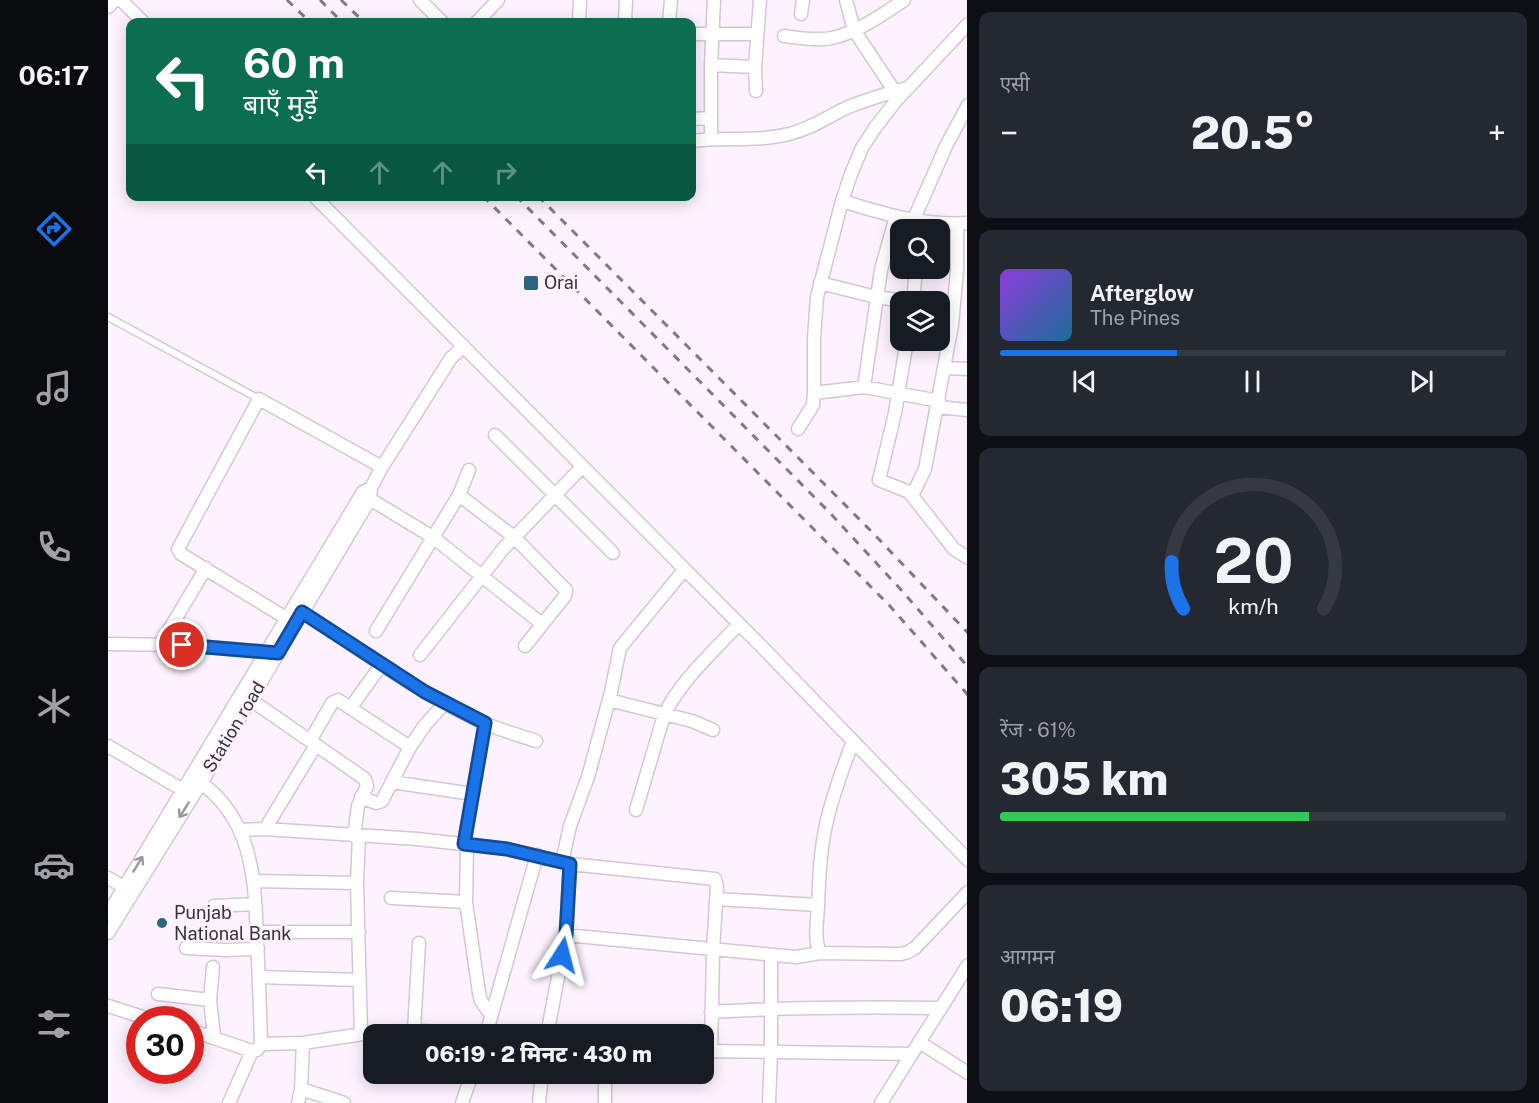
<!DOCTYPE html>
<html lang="hi">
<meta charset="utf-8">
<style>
:root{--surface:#171b24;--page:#242831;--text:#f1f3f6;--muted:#9ea1a6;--line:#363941;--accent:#1a73e8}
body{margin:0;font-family:"Public Sans","Noto Sans Devanagari",sans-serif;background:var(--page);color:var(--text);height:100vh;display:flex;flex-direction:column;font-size:22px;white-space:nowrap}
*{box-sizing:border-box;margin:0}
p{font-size:20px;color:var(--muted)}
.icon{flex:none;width:33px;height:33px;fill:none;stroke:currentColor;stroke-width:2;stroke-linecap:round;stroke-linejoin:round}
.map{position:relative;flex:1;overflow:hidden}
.drawer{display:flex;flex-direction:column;gap:12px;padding:12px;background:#0d0f14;width:572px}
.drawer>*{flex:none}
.guide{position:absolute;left:18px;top:18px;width:570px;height:183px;border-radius:12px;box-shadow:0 3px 15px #0003;background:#0b6e4f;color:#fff;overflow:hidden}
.tools{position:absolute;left:782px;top:219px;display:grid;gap:12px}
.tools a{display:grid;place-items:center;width:60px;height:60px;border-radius:12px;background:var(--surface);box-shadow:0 3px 15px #0003;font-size:30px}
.speed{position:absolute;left:18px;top:1006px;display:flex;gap:12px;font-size:30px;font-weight:700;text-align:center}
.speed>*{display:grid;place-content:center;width:78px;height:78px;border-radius:50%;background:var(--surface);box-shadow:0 3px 15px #0003;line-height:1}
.speed .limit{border:9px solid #d22;background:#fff;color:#111}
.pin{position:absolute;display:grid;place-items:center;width:51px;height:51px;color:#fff;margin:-26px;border:3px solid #fff;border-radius:50%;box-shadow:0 2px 6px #0007}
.me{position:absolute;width:66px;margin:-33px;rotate:9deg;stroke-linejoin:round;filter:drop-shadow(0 0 4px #0008)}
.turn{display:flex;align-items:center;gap:21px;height:126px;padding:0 18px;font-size:27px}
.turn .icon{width:78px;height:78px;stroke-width:2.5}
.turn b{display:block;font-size:42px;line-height:51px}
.lanes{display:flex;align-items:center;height:57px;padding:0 18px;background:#0003;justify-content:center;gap:30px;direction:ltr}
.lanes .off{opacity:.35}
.big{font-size:45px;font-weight:800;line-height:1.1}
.drawer .widget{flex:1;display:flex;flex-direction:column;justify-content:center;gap:9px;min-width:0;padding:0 21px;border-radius:12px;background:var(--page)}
.drawer .dial{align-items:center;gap:0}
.dial svg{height:156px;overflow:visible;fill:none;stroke:var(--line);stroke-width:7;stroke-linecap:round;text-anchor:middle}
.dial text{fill:var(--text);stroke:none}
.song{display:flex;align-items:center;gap:18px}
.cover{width:72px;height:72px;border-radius:9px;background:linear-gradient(135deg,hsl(270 70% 55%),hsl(200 70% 35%))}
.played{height:6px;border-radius:3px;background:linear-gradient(90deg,var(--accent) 35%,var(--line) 35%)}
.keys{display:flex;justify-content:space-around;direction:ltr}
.heat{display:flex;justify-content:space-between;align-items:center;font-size:33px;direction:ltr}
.charge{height:9px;border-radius:4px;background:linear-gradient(90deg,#34c759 61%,var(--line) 0)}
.trip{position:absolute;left:255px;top:1024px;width:351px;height:60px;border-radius:12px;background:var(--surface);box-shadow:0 3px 15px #0003;font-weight:800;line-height:60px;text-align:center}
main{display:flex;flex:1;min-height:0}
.dock{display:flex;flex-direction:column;width:108px;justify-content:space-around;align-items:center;background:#090b0e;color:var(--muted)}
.dock .icon{width:42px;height:42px}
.dock .on{color:var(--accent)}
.dock b{font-size:27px;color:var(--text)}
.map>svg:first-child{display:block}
</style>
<main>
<nav class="dock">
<b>06:17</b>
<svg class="icon on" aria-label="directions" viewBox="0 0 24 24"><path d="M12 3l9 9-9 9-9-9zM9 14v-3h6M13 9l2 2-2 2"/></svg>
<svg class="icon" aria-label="music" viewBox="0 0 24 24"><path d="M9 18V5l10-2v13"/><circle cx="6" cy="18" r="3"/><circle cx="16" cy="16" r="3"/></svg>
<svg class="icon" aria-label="phone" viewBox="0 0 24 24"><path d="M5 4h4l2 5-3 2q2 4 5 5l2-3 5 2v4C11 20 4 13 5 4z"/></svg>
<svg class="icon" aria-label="climate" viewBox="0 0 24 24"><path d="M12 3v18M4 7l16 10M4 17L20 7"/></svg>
<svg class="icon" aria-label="car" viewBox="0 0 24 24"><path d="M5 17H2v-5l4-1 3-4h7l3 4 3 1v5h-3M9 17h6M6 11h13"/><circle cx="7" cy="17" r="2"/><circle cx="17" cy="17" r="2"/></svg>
<svg class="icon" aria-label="filters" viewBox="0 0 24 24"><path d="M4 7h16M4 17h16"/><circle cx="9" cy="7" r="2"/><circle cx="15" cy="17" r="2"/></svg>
</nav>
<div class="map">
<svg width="860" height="1103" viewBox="0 0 860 1103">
<rect width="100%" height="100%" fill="#fdf3fe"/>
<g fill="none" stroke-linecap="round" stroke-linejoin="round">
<defs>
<path id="lane" d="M0,317l151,82"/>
<path id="street" d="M13,0l22,22
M312,0l22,22
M738,0l8,30 41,62
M0,7l7,-7
M693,14l2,-14
M369,22l21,-22
M471,22l1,-22
M517,22l1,-22
M561,22l2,-22
M584,34h65
M676,36c16,2 33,5 48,2 26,-6 50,-23 72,-38
M603,65l44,2
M648,91l-1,-24 5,-67
M584,119l19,-1
M603,138v-73l3,-65
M584,141c32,-4 65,1 97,-7 21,-5 37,-16 55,-25 20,-9 42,-15 63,-21
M206,196l451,454 203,210
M734,201c42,13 81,25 126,22
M805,221l33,-75 22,-41
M712,283l56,14 37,5 3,-34
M799,340l-12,73 -16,67 30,12 45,57 14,9
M837,368l23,1
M756,387l17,-117 15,-54
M706,393l50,-6 75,14
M830,407l30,3
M690,429l15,-24 1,-12v-54l3,-42 25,-96 9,-27 11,-26 13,-20 20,-26 73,-78
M387,435l118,118
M351,495l55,42 52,53 -1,6 -40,50
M804,496l13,-27 27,-144 5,-55v-46
M262,499l64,39 108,86
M194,612c60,38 117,82 182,111 16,7 35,12 52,18
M178,618l-105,-64 -3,-5 81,-150 123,68
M268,631l83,-136 10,-25
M0,644l74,1 88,7
M52,645l46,-77
M312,655l83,-106 79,-82
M143,700l114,79 2,7 -9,20 -4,30
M501,700l83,21 21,9
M243,707l31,-43
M202,741l22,-38 6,-3 72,47
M0,746l75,44
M284,782l81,12
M253,797l15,6 6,-2 28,-54 15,-22 20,-22
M528,810l28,-95c17,-35 49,-63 75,-91
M157,829l51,-84
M132,830l25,-1 152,10 90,10 63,15 145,15 2,8 -4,63 -2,102
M251,836l-2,47 4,151
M356,844l21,-120
M359,845l-1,57 13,91 2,8 10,14
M454,862l8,-36 18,-49 23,-85 9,-44 64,-78
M0,878l16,9
M145,881l104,2
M283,898l75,4
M608,899l102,6
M106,906l41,-2
M0,914l255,-422 8,-4
M149,932h102
M0,933l93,-150 169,-284 1,-11 11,-21 69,-109 13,-12
M458,935l230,22 24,-4 81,1 7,-2 7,-4 53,-56
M78,948l40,2 32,-1
M712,953c-6,-14 -3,-31 -2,-46 1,-27 2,-55 8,-82 6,-29 17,-57 27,-84
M105,967l-3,33 4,37
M151,977l101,3
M50,994l52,6
M0,1006l44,14
M603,1012c77,-5 152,-5 229,-4
M82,1030l62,21 5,-1 4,-6c-1,-34 -2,-68 -4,-102 -1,-35 -2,-81 -18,-113 -9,-19 -21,-34 -38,-46
M306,1031l5,-88
M378,1035l51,-180
M439,1035l19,-100 4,-71
M811,1042l49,31
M153,1044l42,-1 73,-11 48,-1 62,4
M596,1051l207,3
M193,1089l43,14
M121,1103l23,-52
M190,1103l3,-14 2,-46
M354,1103l10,-29
M431,1103l3,-29
M497,1103v-29
M661,1103l2,-50v-98
M773,1103l87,-138"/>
</defs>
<use href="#lane" stroke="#d5c6d6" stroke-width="9"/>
<use href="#street" stroke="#d5c6d6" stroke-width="15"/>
<use href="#lane" stroke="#fff" stroke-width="6"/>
<use href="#street" stroke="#fff" stroke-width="12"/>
<path stroke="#817a82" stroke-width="3" stroke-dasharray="8 8" stroke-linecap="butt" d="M179,0l23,22
M212,0l22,22
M233,0l23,22
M375,196l406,409 79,90
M408,196l315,318 72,78 65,75
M430,196l333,335 97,102"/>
</g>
<defs><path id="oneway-shaft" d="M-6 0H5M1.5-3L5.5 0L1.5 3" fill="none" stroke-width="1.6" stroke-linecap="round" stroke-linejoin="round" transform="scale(1.5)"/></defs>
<g stroke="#9b989c">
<use href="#oneway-shaft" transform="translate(76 810) rotate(122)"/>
<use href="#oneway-shaft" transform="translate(30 864) rotate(-59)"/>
</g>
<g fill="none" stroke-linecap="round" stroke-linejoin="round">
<defs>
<path id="route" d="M74,645l96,8 24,-41 123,80 60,31 -21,121 43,5 63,15 -4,71 -4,20"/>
</defs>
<use href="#route" stroke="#114b97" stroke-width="15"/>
<use href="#route" stroke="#1a73e8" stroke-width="10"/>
</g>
<g fill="#2c657e" stroke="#fdf3fe" stroke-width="2">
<rect x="415" y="275" width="16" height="16" rx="3"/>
<circle cx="54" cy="923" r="6"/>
</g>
<g text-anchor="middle" stroke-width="5" stroke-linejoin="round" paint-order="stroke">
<g font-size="18" fill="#373238" stroke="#fdf3fe" text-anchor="start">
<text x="436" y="289">Orai</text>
<text x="66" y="919">Punjab<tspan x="66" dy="21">National Bank</tspan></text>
</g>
<g font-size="18" fill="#373238" stroke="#fdf3fe">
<text transform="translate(126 727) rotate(-59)" y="6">Station road</text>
</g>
</g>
</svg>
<div class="tools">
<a><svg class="icon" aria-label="search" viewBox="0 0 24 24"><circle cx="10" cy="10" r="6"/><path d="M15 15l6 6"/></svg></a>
<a><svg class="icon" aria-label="layers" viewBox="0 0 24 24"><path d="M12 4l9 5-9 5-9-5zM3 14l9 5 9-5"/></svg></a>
</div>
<div class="speed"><div class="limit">30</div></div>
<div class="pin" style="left:74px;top:645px;background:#d93025"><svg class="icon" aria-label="arrive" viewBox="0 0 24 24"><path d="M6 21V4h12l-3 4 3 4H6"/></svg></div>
<svg class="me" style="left:454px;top:955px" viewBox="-20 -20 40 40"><path d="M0-17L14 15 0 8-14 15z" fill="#1a73e8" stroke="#fff" stroke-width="4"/></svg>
<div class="trip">06:19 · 2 मिनट · 430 m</div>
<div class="guide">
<div class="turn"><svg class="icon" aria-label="left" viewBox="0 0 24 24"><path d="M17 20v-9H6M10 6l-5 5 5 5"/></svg><div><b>60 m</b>बाएँ मुड़ें</div></div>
<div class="lanes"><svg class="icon" aria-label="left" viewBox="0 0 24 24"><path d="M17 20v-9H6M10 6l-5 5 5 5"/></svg><svg class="icon off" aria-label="ahead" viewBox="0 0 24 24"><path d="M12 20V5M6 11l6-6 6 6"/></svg><svg class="icon off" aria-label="ahead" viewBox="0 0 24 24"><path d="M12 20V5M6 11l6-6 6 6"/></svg><svg class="icon off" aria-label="right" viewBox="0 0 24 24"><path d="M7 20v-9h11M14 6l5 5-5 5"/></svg></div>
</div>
</div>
<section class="drawer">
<div class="widget"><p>एसी</p>
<div class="heat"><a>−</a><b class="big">20.5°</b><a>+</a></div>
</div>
<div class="widget">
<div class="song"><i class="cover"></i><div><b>Afterglow</b><p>The Pines</p></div></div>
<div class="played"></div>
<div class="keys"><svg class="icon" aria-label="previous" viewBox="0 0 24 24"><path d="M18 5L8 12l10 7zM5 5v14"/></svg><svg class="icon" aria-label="pause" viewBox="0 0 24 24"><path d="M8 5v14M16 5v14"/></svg><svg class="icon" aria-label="next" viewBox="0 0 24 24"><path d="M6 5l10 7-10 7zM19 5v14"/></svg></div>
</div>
<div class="widget dial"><svg viewBox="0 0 100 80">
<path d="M14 69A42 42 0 1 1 86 69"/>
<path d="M14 69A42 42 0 0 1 8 45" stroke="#1a73e8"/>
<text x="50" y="56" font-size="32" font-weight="700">20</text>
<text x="50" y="72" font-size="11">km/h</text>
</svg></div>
<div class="widget"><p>रेंज · 61%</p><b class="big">305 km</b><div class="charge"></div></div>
<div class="widget"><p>आगमन</p><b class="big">06:19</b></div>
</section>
</main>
